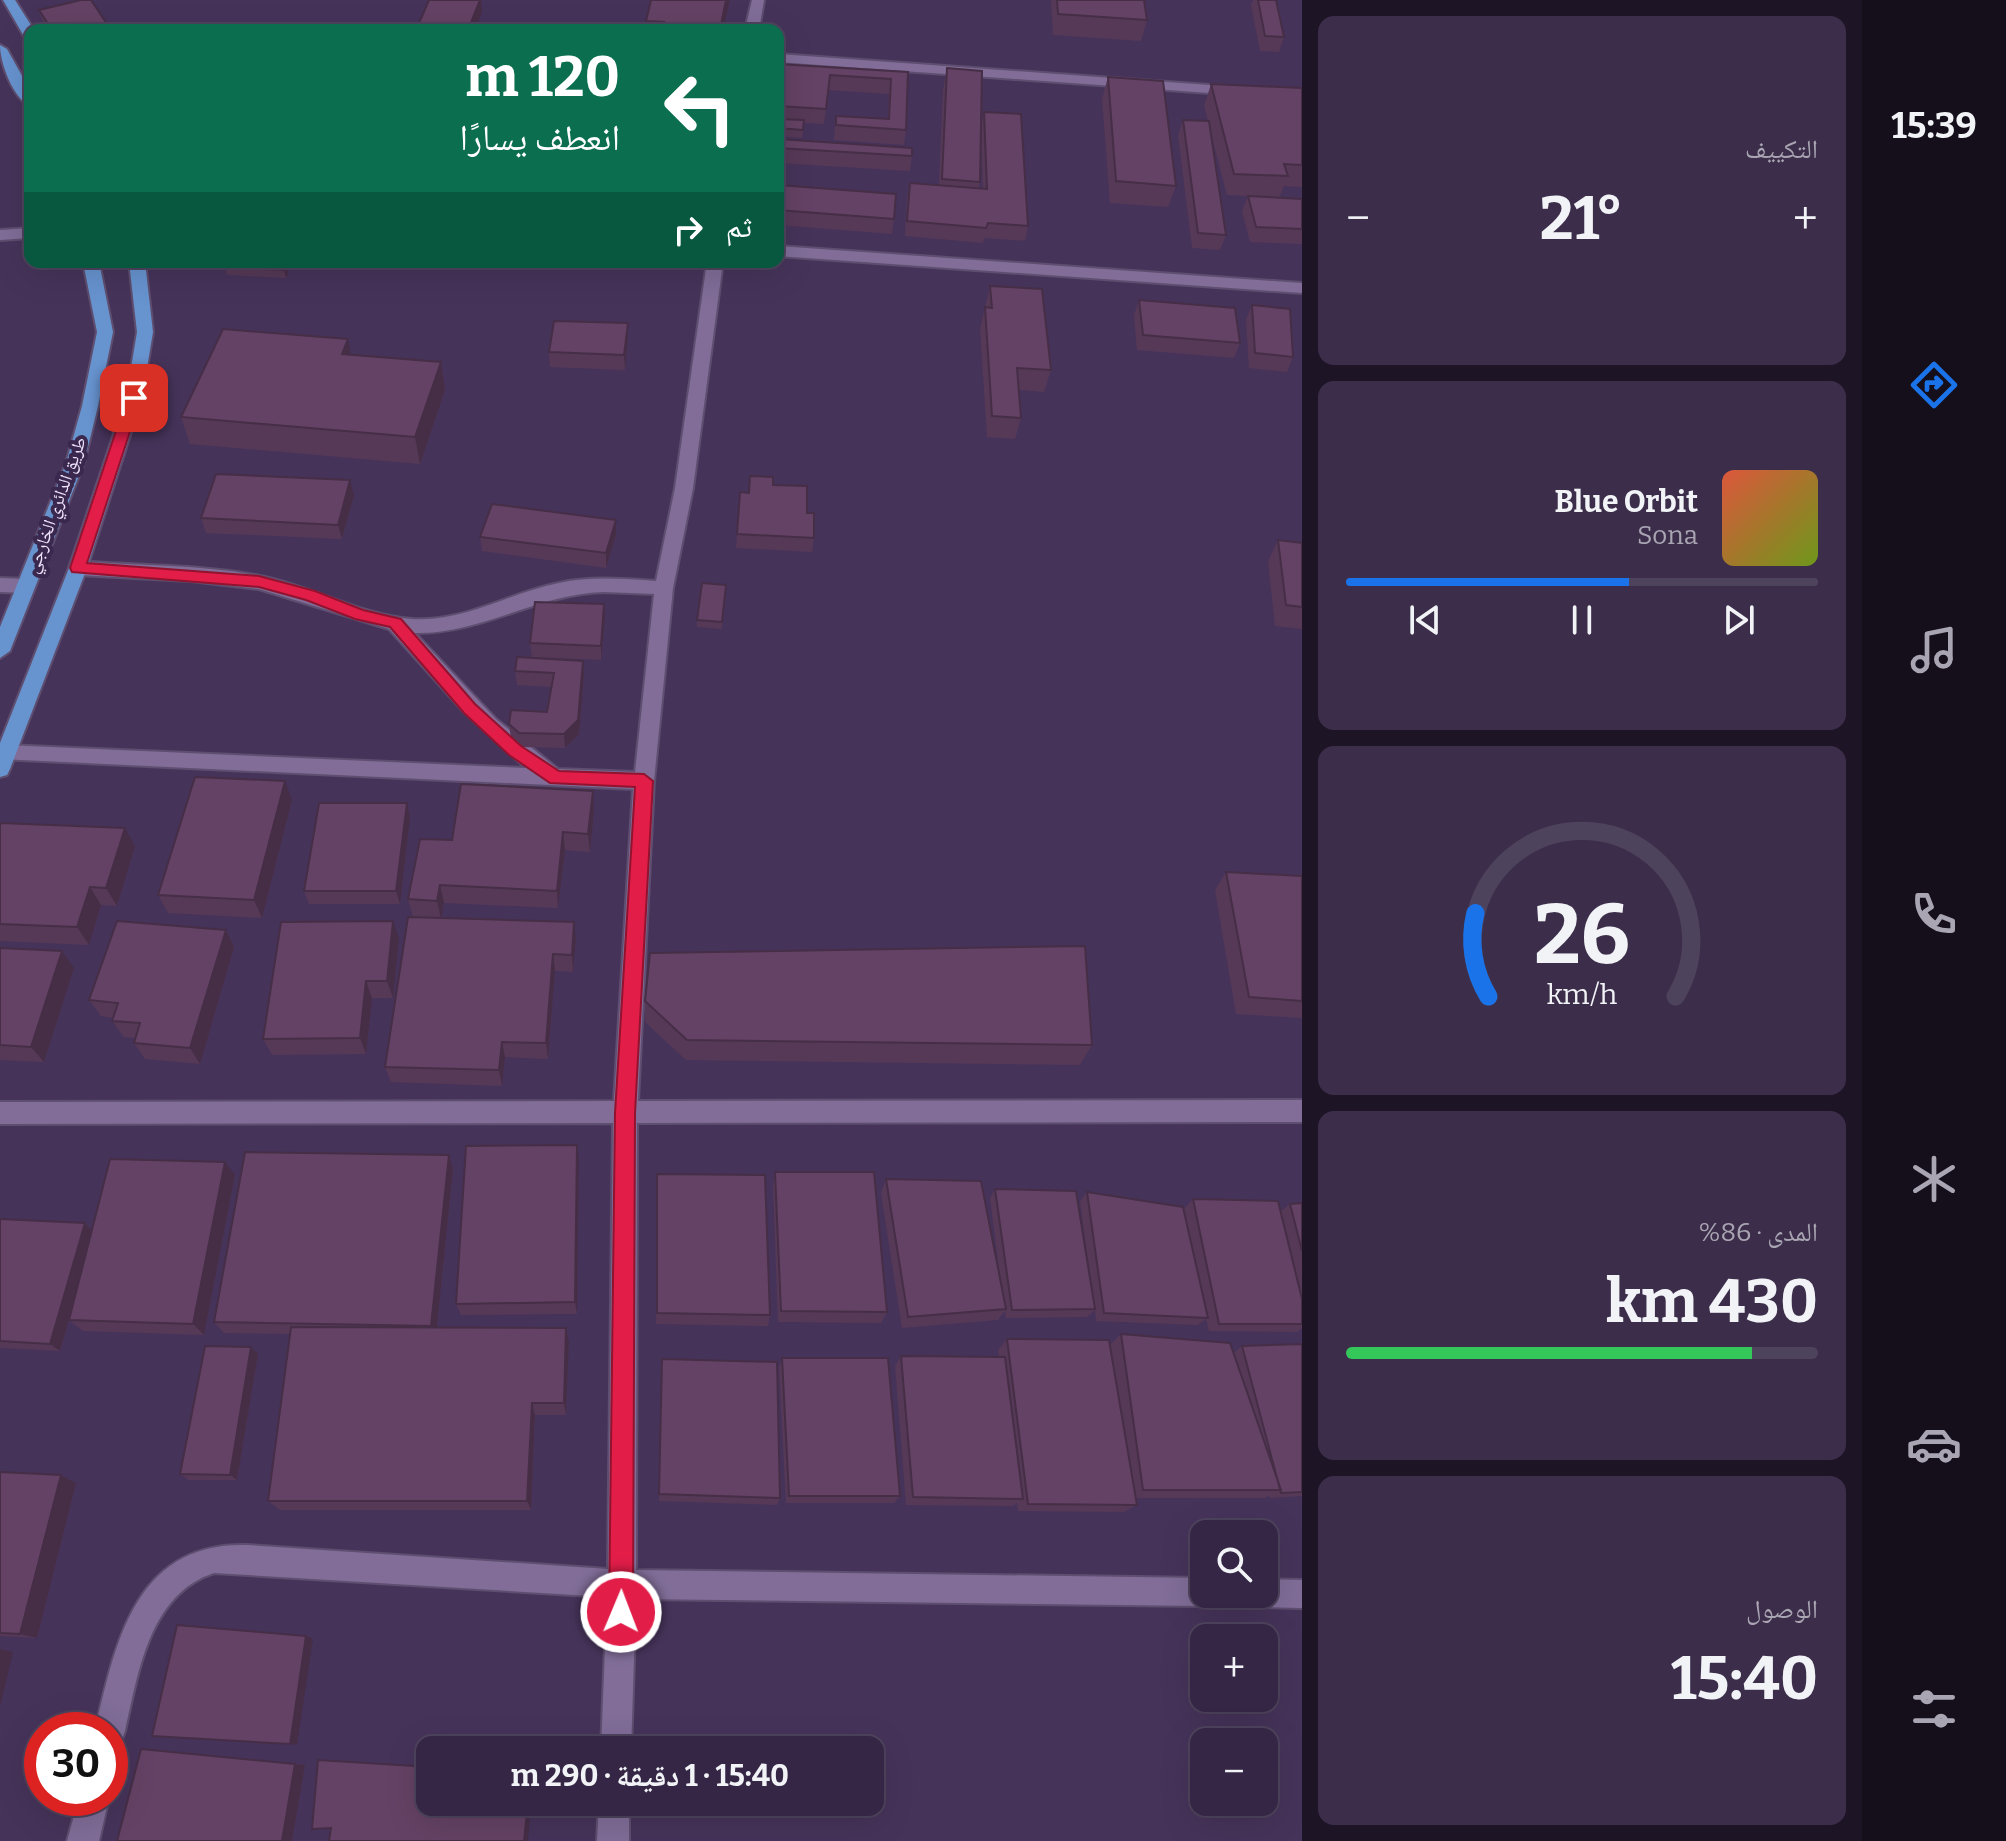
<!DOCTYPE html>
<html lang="ar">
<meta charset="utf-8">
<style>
:root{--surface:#342644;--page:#3c2e4b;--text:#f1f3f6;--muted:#a9a5b2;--line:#4e435d;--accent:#1a73e8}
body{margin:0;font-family:Bitter,"Noto Naskh Arabic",serif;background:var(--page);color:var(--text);direction:rtl;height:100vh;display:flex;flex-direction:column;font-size:30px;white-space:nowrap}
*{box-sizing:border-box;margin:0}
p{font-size:26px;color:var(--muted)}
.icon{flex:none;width:44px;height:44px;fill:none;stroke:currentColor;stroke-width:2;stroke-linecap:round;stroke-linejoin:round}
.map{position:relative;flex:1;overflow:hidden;direction:ltr}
.side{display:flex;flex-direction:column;gap:16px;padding:16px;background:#1d1525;width:560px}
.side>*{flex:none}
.top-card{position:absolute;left:24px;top:24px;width:760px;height:244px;border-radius:16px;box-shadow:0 8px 32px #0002,0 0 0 2px var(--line);direction:rtl;background:#0b6e4f;color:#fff;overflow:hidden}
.controls{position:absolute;left:1190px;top:1520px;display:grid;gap:16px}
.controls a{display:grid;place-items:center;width:88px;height:88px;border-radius:16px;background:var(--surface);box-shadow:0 8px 32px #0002,0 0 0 2px var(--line);font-size:40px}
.speed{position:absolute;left:24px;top:1712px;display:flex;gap:16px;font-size:40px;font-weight:700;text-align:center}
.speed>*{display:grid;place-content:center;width:104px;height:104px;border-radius:50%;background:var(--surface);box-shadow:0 8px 32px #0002,0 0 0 2px var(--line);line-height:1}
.speed .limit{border:12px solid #d22;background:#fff;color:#111}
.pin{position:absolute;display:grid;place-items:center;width:68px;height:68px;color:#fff;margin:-34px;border-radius:16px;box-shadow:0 4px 12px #0006}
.me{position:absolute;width:88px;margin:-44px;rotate:1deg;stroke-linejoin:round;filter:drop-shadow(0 0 6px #0008)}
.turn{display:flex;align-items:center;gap:28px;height:168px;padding:0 32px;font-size:36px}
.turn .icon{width:104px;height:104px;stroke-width:2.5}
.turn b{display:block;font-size:56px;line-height:68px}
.then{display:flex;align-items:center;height:76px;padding:0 32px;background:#0003;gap:16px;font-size:30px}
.big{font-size:60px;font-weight:700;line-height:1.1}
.side .widget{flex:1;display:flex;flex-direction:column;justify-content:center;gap:12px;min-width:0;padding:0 28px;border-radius:16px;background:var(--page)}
.side .dial{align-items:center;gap:0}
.dial svg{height:208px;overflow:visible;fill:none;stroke:var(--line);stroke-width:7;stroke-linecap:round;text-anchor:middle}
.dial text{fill:var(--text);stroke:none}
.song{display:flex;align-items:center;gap:24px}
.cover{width:96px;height:96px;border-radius:12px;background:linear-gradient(135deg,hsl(10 70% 55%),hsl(80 70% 35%))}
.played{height:8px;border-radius:4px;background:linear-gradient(90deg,var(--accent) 60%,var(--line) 60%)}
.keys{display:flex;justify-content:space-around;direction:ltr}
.heat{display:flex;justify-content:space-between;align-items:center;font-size:44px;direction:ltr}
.charge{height:12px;border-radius:6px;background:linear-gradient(90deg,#34c759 86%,var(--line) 0)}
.trip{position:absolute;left:416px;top:1736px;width:468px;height:80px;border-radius:16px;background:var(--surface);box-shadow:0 8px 32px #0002,0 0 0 2px var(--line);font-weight:700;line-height:80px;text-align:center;direction:rtl}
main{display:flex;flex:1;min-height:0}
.tabs{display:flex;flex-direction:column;width:144px;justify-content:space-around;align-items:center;background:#150f1b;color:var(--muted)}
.tabs .icon{width:56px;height:56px}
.tabs .selected{color:var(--accent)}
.tabs b{font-size:36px;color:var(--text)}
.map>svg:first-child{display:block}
</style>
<main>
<nav class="tabs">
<b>15:39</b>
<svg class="icon selected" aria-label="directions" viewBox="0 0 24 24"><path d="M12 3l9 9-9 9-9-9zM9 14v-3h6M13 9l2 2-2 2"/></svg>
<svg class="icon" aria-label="music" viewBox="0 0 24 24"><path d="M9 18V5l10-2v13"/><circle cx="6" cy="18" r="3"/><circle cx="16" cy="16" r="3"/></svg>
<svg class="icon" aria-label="phone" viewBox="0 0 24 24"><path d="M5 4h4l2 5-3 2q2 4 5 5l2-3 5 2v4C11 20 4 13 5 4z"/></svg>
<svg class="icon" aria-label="climate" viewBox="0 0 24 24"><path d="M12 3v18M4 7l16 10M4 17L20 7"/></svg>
<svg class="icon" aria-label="car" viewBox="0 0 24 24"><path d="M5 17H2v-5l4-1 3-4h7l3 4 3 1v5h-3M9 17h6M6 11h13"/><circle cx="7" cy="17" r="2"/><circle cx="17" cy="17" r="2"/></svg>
<svg class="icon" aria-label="filters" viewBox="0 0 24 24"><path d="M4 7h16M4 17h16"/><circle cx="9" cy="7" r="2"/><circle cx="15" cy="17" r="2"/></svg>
</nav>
<section class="side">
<div class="widget"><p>التكييف</p>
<div class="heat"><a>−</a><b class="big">21°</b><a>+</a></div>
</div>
<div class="widget">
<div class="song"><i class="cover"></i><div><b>Blue Orbit</b><p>Sona</p></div></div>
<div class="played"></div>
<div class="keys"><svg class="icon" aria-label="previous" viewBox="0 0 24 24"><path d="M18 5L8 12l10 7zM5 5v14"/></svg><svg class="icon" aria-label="pause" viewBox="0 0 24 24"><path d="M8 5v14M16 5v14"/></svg><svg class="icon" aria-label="next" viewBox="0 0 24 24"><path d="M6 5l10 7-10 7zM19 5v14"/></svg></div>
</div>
<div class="widget dial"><svg viewBox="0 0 100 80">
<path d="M14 69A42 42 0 1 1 86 69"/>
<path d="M14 69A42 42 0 0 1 9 37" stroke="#1a73e8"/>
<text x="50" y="56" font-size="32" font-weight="700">26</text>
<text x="50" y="72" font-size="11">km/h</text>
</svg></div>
<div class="widget"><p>المدى · 86%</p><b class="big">430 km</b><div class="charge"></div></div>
<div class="widget"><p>الوصول</p><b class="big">15:40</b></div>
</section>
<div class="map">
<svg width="1302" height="1841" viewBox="0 0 1302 1841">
<rect width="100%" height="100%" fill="#46335a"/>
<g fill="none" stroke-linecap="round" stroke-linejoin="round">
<defs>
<path id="minor" d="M752,0h12l-5,30h-14z
M778,54l459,33 7,4 -7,4 -459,-33z
M30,228v10l-30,2v-10z
M778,246l524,37v10l-524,-37z
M707,262h16l-30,226 -20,100 -19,193 -16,320 664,-1v22l-665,1 -1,447 568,8v16h14l-4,8 -10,4 -568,-7 -5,151h-30l6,-153 -393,-24c-65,21 -76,101 -89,158l-4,11 -11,4v-16h-15c21,-89 40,-188 152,-185l361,24 5,-446 -613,1v-22l614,-1 19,-312 -633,-30v-12l6,-2 520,23 -63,-57 -74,-82 -130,-40 -68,-8 -113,-6 -9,-7 9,-7c60,5 122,3 182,15 52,10 100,39 152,43 54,3 96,-26 147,-36 32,-7 65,-4 97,-2l19,-93zM604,592l50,2 -19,178 -77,-3 -62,-50 -81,-86c67,1 122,-39 189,-41z
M0,578l26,1 9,7 -9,7 -26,-1z
M1264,1579l38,1v28l-38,-1 -10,-4 -4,-9h14z
M79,1798h30l-10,43h-32z
M599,1802h30v39h-32z"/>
<path id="primary" d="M3,0h12l19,30h-4v9l-5,-1z
M0,45l7,4 23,41v16c-17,-8 -30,-43 -30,-61z
M83,262h16l14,70 -15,74 -14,57 -74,188 -10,7v-31l66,-164 16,-57 15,-74z
M129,262h16l8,70 -11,66 -55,170 -77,201 -3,6 -7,2v-34l69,-175 57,-170 11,-66z"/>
</defs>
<use href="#minor" stroke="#5e4e6f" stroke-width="4"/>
<use href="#primary" stroke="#5e4e6f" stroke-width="4"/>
<use href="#minor" fill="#816d98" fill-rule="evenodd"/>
<use href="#primary" fill="#6793cf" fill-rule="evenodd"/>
</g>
<path fill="#563957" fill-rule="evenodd" d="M651,0h79l-7,30h-77v-9z
M1051,0h93l3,20 -6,21 -88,-6z
M1253,0h23l8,37 -5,15 -19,-1 -9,-46z
M39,10l72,20h-65z
M778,64l130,8 -2,58 -2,15 -70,-5 2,-24 52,3 1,-25 -61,-4 -4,34 -20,-1 -2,15 -24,-2z
M947,68l34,58 3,-14 44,114 -3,15 -41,-3 -1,5 -78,-7 2,-38 3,-15 29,2 4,-95zM981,128l2,61 -4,-1 1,-6z
M1108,77l68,109 -8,21 -58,-4 -8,-104z
M1211,84l91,4v99l-18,-1 -5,12 -52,-3 -16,-61 15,101 -6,15 -28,-2 -14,-113 5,-15 25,1 -4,-15z
M778,139l134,17 -2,15 -132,-8z
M778,185l116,34 -2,15 -114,-9z
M1248,196l54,3v45l-52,-2 -8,-31z
M227,262h65l-6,16 -59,-3 -2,-8z
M990,286l61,84 -7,22 -25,-2 2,28 -6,21 -28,-2 -7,-108z
M1139,300l101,43 -6,15 -97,-8 -3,-35z
M1252,305l41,52 -6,15 -38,-4 -3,-48z
M628,338l-3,32 -75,-3 -1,-15z
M351,355l90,7 4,28 -25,74 -230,-20 -9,-27z
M773,485l34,28 7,25 -2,14 -76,-4 4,-56 9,1z
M354,495l-12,44 -136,-6 -5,-15z
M616,535l-10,33 -124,-17 -2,-14z
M1278,540l23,3 1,-2v88l-27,-3 -7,-65z
M726,585l-4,44 -25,-2v-7z
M604,604l1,14 -4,42 -69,-3 -2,-14z
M583,661l1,14 -5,59 -14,14 -44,-1 -10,-9 -2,-14 38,-12 4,-25 -34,-2 -2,-14z
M292,800l-30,118 -94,-5 -10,-18z
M407,803l3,14 -10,87h-91l-5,-13z
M594,810l-4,42 -25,-2 -7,58 -114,-5 -3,15 135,21 -3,33 -18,-1 -7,88 -43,-2 -3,29 -111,-4 -6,-15 28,-150 -5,-18 44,-59z
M0,823l135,23 -18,60 -16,-1 -12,40 -89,-4z
M1226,872l76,4v142l-66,-4 -21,-124z
M226,930l8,17 -34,117 -55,-5 -11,-16 1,-5 -11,-1 -12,-16 1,-3 -12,-2 -12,-16z
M399,938l-6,60h-21l-6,56 -94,1 -9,-16z
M0,948l74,20 -30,94 -44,-2z
M645,1001l447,44 -12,20 -394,-5 -41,-38z
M579,1159l-2,155 -116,1 -5,-11z
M453,1169l-16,158 129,1 3,13 -3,74h-31l-4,95h-251l-12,-9 22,-167 -66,-1 -10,-11z
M775,1172l112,140 -6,11 -103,-1 -5,-136z
M657,1174l113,141 -2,11 -112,-2z
M235,1175l-31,160 -121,-4 -14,-11 -9,31 -60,-3v-129l85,4 7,7z
M886,1179l115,105 -11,-86 5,-9 98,111 -13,-99 7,-9 97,17 9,-10 87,13 10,-8 12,-1v125l-5,4 -88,-1 -3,-12 -8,6 -102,-4 -1,-11 -8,7 -81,1 -1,-7 -7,9 -96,8 -21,-135z
M1121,1334l113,19 8,-7 60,-2v152l-32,2 -1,-2 -4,2h-130l2,7 -13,7 -106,-1 -1,-8 -4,3 -107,-1 -11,-139 6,-10 98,1 -1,-7 9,-11 103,6z
M258,1354l-21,126h-48l-9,-6z
M782,1358l118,138 -6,7h-108l-7,-135z
M662,1359l118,139 -3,7 -118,-4z
M0,1472l76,11 -39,155 -37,-2z
M141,1749l164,16 -13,76z"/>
<path fill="#462e47" d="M480,0h1l1,12 -7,18h-7z
M726,0h4l-7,30h-3z
M287,262h5l-6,16 -2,-8z
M628,323v15l-3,32 -1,-15z
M348,339l5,28 -11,-13z
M441,362l4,28 -25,74 -5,-27z
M350,480l4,15 -12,44 -4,-14z
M616,520v15l-10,33v-15z
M604,604l1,14 -4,42v-14z
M583,661l1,14 -5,59 -14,14 -1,-14z
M285,781l7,19 -30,118 -8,-18z
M593,791l1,19 -4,42 -2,-18z
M407,803l3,14 -10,87 -4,-13z
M125,828l10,18 -18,60 -11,-18z
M563,832l2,18 -7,58 -1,-17z
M440,885l4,18 -3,16 -4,-18z
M90,887l11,18 -12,40 -12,-18z
M393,921l6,17 -6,60 -6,-17z
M574,922l2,17 -3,33 -1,-17z
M226,930l8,17 -34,117 -10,-16z
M62,951l12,17 -30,94 -13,-15z
M553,954l2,17 -7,88 -2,-16z
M366,981l6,17 -6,56 -6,-16z
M502,1042l3,15 -3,29 -3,-16z
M577,1145l2,14 -2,155 -2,-12z
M449,1155l4,14 -17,167 -5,-10z
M225,1162l10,13 -31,160 -11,-11z
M85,1223l9,9 -34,119 -10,-7z
M566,1328l3,13 -3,74 -2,-12z
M251,1347l7,7 -21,126 -7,-5z
M532,1403l3,12 -4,95 -4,-9z
M61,1475l15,8 -39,155 -17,-4z
M306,1636l7,3 -16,106 -7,-1z
M0,1649l13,3 -13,55z
M295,1764l10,1 -13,76h-10z
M528,1802h3l-3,39h-4z"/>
<path fill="#644265" stroke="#462e47" stroke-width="2" d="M81,0h10l20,30h-59l-13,-20z
M429,0h51l-12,30h-52z
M651,0h75l-6,30h-58l2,-8 -18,-1z
M1057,0h87l3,20 -89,-6z
M1258,0h18l8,37 -19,-1z
M778,64l130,8 -2,58 -70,-5v-9l53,3 2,-40 -61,-4 -4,34 -48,-3z
M947,68l35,3 -2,111 -38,-3z
M1108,77l55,4 13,105 -60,-5z
M1211,84l91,4v77l-18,-1 4,12 -54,-2z
M984,112l37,2 7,112 -40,-3 -2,5 -79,-7 3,-38 77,6z
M778,119l26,1 -1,10 -25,-2z
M1183,120l26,1 17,114 -28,-2z
M778,139l134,9v8l-134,-8z
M778,185l118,9 -2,25 -116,-9z
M1248,196l54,3v30l-46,-2z
M227,262h60l-3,8 -59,-3z
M990,286l52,3 9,81 -34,-2 4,50 -29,-2 -7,-109 7,1z
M1139,300l96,8 5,35 -97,-8z
M1252,305l38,4 3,48 -38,-4z
M554,321l74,2 -4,32 -75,-3z
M223,329l125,10 -6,15 99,8 -26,75 -234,-20z
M216,474l134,6 -12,45 -137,-7z
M750,476l23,1v8l34,1v27h7v25l-77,-4 3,-42 9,1z
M492,504l124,16 -10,33 -126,-16z
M1278,540l24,3v64l-16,-2z
M702,583l24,2 -4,37 -25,-2z
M535,602l69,2 -3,42 -71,-3z
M517,657l66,4 -5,59 -14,14 -45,-1 -10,-9 2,-14 36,2 7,-39 -39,-2z
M195,777l90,4 -31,119 -96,-5z
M461,784l132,7 -5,43 -25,-2 -6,59 -117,-6 -3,16 -29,-2 12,-60 32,1z
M319,803h88l-11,88h-92z
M0,823l125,5 -19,60 -16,-1 -13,40 -77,-3z
M1226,872l76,4v125l-53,-4z
M408,917l166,5 -2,33 -19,-1 -7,89 -44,-1 -3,28 -114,-3z
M117,921l109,9 -36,118 -56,-5 6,-20 -28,-2 6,-18 -29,-3z
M393,921l-6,60h-21l-6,57 -97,1 18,-117z
M1085,946l7,99 -405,-5 -42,-39 5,-48z
M0,948l62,3 -31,96 -31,-2z
M577,1145l-2,157 -119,2 10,-158z
M245,1152l204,3 -18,171 -217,-4z
M110,1159l115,3 -32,162 -124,-4z
M775,1172h99l13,140 -106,-1z
M657,1174l108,1 5,140 -113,-2z
M886,1179l95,2 25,128 -98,8z
M995,1189l81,2 19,118 -83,1z
M1087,1192l96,15 25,111 -104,-5z
M1193,1199l85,2 24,98v25h-83z
M1302,1203v48l-12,-47z
M0,1219l85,4 -35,121 -50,-3z
M291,1327l275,1 -2,75h-32l-5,98h-259z
M1121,1334l109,9 51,147h-138z
M1007,1339l102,1 28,165 -109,-1z
M1302,1344v148l-21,1 -39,-147z
M205,1346l46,1 -21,128 -50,-1z
M901,1356l104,1 18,142 -110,-2z
M782,1358h106l12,138h-111z
M662,1359l115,3 3,136 -121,-4z
M0,1472l61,3 -41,159 -20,-1z
M177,1625l129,11 -16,108 -138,-8z
M141,1749l154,15 -13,77h-165z
M318,1760l112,7v35h98l-4,39h-195l2,-13 -19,1z"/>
<path fill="#e11d48" stroke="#92132f" stroke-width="2" d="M134,394l7,4 -54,165 172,13 56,15 48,19 38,9 74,85 46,42 38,25 85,3 9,7 -18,332 -2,499 -3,8 -9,4 -8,-4 -4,-8 6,-499 20,-326 -85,-4 -41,-28 -45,-42 -74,-86 -35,-8 -49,-19 -47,-13 -187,-15 -2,-4 57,-170z"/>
<g text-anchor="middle" stroke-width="8" stroke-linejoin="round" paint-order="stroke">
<g font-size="18" fill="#eee3fc" stroke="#3b284e">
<text transform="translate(56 505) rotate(-70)" y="6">طريق الدائري الخارجي</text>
</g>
</g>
</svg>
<div class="controls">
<a><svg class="icon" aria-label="search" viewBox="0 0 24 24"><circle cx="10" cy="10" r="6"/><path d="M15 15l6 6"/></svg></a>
<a>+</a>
<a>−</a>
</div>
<div class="speed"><div class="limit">30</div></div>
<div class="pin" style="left:134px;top:398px;background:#d93025"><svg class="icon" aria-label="arrive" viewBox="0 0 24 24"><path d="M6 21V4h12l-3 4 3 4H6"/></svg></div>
<svg class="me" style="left:621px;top:1612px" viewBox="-20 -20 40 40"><circle r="17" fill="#e11d48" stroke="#fff" stroke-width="3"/><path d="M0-11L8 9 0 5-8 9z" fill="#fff"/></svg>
<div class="trip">15:40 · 1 دقيقة · 290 m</div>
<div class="top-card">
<div class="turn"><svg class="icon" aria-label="left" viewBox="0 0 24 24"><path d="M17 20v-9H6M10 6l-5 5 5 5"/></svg><div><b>120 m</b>انعطف يسارًا</div></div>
<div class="then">ثم<svg class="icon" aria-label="right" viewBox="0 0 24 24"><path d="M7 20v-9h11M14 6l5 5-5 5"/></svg></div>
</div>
</div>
</main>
